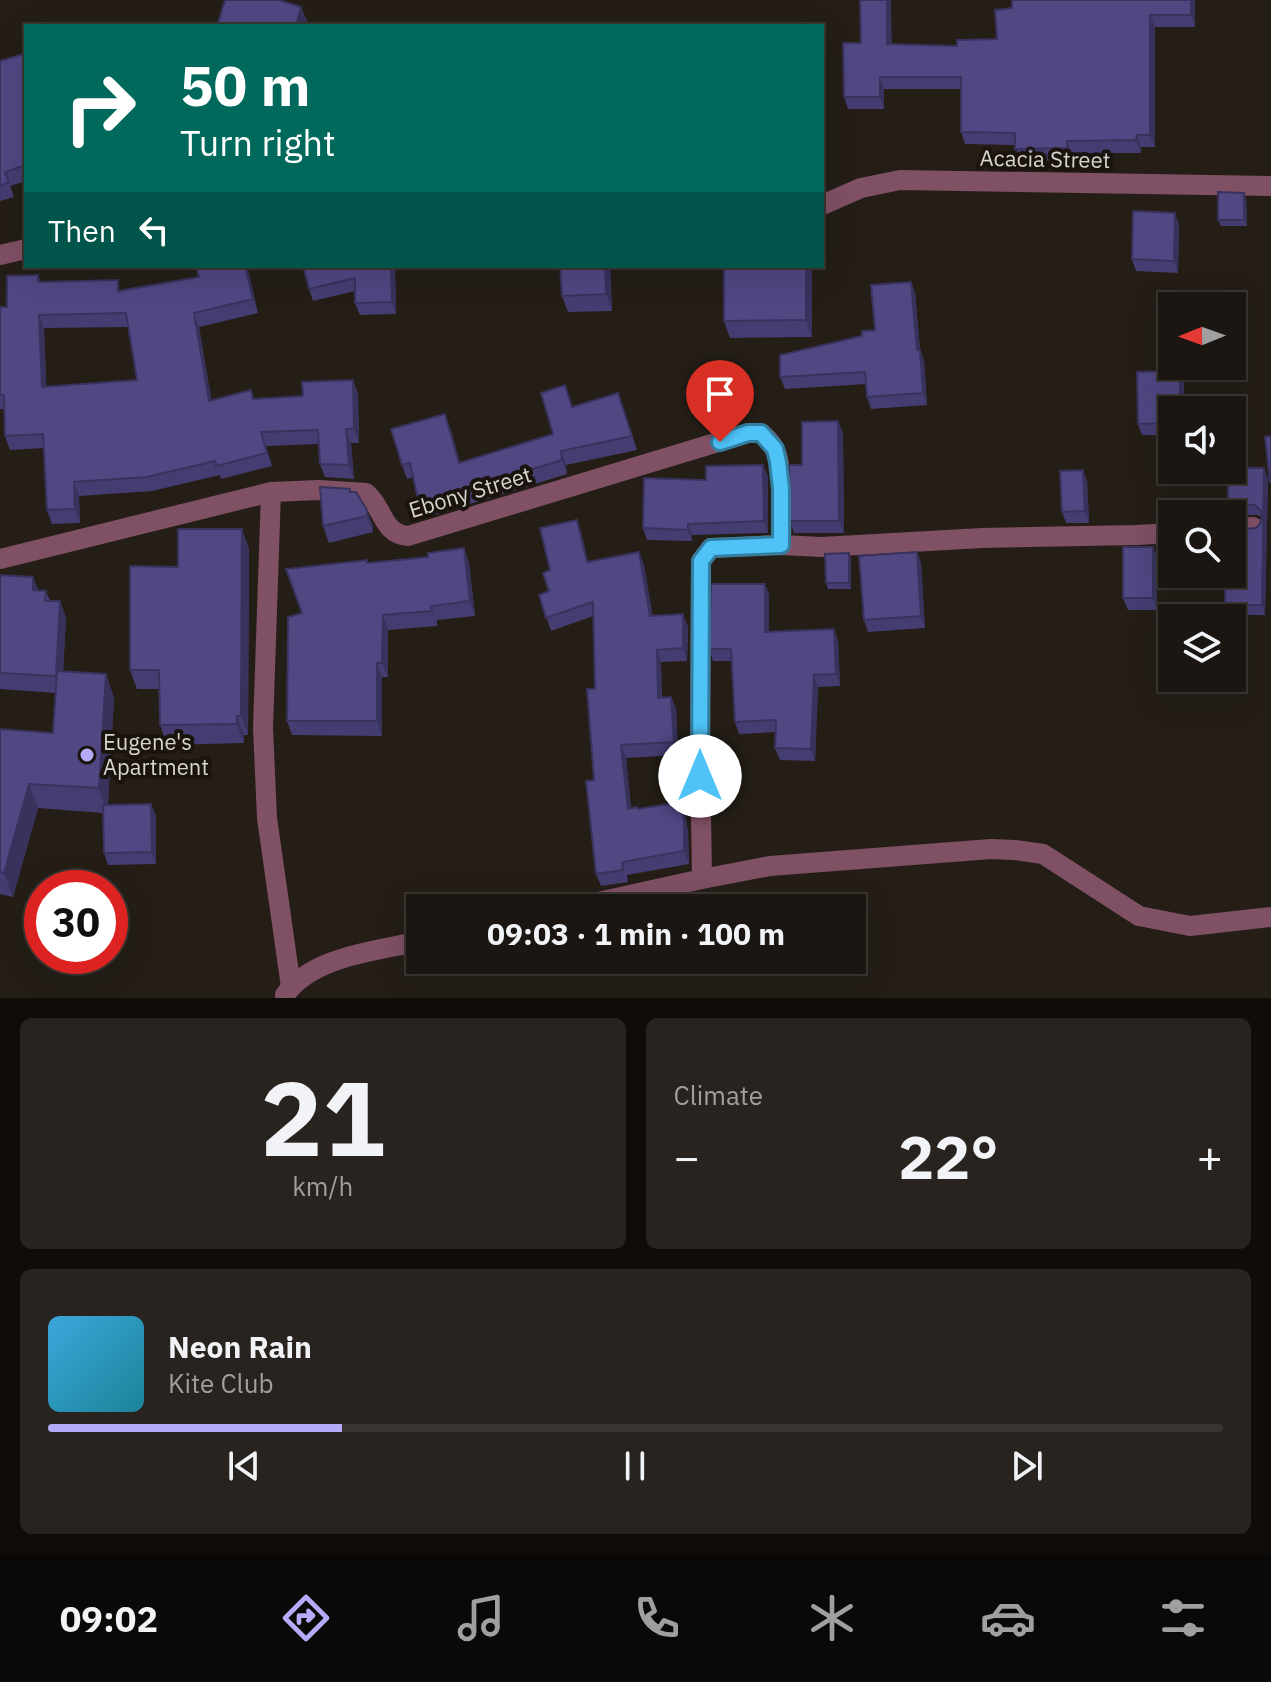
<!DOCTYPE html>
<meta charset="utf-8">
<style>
:root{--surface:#1b1611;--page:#28231f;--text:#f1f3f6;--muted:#a09f9f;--line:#393531;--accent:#b4acf9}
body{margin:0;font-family:"IBM Plex Sans",sans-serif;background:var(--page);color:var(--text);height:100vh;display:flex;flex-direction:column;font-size:30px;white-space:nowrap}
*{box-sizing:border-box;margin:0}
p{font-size:26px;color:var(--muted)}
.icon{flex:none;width:44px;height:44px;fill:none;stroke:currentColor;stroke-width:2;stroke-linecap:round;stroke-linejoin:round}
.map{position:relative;height:998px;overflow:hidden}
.side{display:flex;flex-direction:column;gap:20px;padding:20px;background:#0f0c09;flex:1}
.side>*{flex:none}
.guide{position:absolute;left:24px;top:24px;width:800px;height:244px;border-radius:0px;box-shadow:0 8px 32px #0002,0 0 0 2px var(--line);background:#00695c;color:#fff;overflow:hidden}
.needle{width:52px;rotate:269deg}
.tools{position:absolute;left:1158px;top:292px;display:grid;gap:16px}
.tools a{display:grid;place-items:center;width:88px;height:88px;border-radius:0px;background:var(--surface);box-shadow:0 8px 32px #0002,0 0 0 2px var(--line);font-size:40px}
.speed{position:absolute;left:24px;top:870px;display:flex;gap:16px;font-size:40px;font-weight:700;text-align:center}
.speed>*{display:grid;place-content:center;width:104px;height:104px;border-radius:50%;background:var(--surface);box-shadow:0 8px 32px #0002,0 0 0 2px var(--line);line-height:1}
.speed .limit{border:12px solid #d22;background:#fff;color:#111}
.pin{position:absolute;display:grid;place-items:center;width:68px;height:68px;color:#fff;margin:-82px -34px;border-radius:50% 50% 50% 0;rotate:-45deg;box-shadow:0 0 8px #0007}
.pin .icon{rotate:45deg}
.me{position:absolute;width:88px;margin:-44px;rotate:0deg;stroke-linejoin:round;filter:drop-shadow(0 0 6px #0008)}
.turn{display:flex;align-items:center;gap:28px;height:168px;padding:0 24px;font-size:36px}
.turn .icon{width:104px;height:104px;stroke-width:2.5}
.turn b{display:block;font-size:56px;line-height:68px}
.then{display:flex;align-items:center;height:76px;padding:0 24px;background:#0003;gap:16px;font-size:30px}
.big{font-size:60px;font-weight:700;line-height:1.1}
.side .card{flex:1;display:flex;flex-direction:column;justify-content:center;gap:12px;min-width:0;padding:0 28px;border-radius:12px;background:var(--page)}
.side .dial{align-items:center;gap:0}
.dial b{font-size:104px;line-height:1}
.song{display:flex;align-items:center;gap:24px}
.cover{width:96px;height:96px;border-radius:12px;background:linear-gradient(135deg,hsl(200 70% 55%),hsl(190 70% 35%))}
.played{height:8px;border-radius:4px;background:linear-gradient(90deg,var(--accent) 25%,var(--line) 25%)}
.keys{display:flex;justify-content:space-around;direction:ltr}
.heat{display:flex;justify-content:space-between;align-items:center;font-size:44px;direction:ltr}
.side .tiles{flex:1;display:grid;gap:20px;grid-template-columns:1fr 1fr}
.card:last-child{grid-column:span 2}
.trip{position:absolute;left:406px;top:894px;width:460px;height:80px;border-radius:0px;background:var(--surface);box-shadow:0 8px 32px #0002,0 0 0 2px var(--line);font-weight:700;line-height:80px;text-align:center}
.dock{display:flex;height:128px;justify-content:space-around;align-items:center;background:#0b0907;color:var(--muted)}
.dock .icon{width:56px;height:56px}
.dock .selected{color:var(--accent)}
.dock b{font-size:36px;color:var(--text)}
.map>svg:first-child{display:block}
</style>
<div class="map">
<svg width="1271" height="998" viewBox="0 0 1271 998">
<rect width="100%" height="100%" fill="#241e17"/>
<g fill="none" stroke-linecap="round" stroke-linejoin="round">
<path stroke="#805065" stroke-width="20" d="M822,205l39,-17 39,-8 371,6
M0,255l26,-6
M271,492l-8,236 4,90 24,169
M1232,528l21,-1
M0,559l271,-67 48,-2 47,3c18,15 16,41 42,43l340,-103h13c5,4 10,9 13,15 11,20 7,73 7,97
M702,879l-2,-129 1,-189 10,-13 70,-3 41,2 160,-9 155,-3 35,-2
M571,908l131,-29 68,-13 221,-17 24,1 28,4 96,62 51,10 81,-9
M285,995c27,-39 92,-44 135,-54"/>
</g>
<path fill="#453d71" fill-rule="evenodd" d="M1195,0v27h-40v120h-14v6h-69v7l-52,1 -5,-16 -50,-1 -4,-12v-43h-77v20h-36l-4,-12 17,-54 96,3z
M26,53v128l-16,5 4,11 -14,4v-140z
M1246,199l1,27h-26l-3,-6z
M1179,224l-1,49 -42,-2 -4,-12z
M196,266h51l11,47 -59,14 12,73 92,-4 50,-16 5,14 1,49h-8l3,36 -29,-2 -5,-13 -1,-20 -53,2 6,20 -51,13 -1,-4 -68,16 -73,5 1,27 -28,1 -5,-14 -3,-62 -34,2 -5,-14 -1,-27h-4v-102h7l31,-32 3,7 81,8 77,-13zM128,327l9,53 -91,7 -2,-59z
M395,266l1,48 -36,1 -5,-12v-12l-42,10 -4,-12z
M610,266l2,45 -44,1 -6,-16z
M724,266h87l1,4v67l-82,1 -6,-17z
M911,282l4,11 5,57 4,11 3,44 -56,4 -4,-12 -1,-13 -81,5 -5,-12 95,-47z
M1184,383v27h-12v25h-30l-4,-11z
M618,393l19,57 -71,15 1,9 -143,44 -5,-14 -6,-27 -6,2 -5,-14 48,-38 10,36 93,-29 20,-27z
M838,421l5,12 1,100h-50l-4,-12 12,-56z
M763,465l5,12v56l-76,2v6l-45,-1 -4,-12 63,-48z
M1268,478l-3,137h-37l-3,-10 31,-77 4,-4 2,-6 -4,-3h-26l-4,-10z
M1087,481l2,42h-23l-4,-11z
M350,489l1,3 16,18 6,17v5l-44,11 -6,-17z
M577,520l4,12 7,30 56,3 8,51 31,-2 5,13 -1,34 -26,1 1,35h9l5,12 2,46 -52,3 5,50 54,7 3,17 1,32 -62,11 1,7 -27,4 -5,-12 -2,-94 1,-91 -2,-73 -42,15 -12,-36 10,-4 1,-21z
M1153,547l4,11v52h-29l-5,-12z
M249,548l-1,187h-4v8l-77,2 -7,-20v-36h-23l-7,-19 48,-103z
M917,552l4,11 4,65 -57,4 -4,-12z
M851,559v30h-23l-2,-6z
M368,562l101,1 6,53 -38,4v6l-49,4v47h-6v59l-90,-1 -5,-14 15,-108z
M0,575l38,15 8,1 4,10h10l6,17 -3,53 43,3 8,24 -6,107 48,10v49l-48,1 -4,-12 -1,-40 -65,-5 -25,89 -13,-3v-165l53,4 3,-40 -56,-4z
M765,584l4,11v37l69,9 2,45 -22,1 -3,74 -35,-1 -5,-12 1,-16 -37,2 -4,-12 -3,-61h-19l-4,-12z"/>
<path fill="#38325c" d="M887,0h4l1,56 -5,-12z
M1191,0h4v27l-4,-12z
M301,7l7,16 -1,3h-11z
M1150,15l5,12v120l-5,-12z
M880,77l4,12v20l-4,-12z
M1137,135l4,12v6l-5,-13z
M1067,141l5,12v7l-5,-12z
M1244,193l2,6 1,27 -3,-6z
M1175,213l4,11 -1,49 -4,-12z
M245,266h2l11,47 -5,-14z
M391,266h4l1,48 -4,-12z
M605,266h5l2,45 -6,-17z
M806,266h5l1,4v67l-6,-17z
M911,282l4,11 5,57 4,11 3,44 -4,-12 -6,-43z
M194,313l5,14 15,87 -5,-13z
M39,315l5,13 3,73 -5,-14z
M1180,371l4,12v27h-4z
M353,380l5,14 1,49 -5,-14z
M838,421l5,12 1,100 -5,-12z
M346,429l5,14 3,36 -5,-14z
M561,451l5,14 1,9 -5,-14z
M763,465l5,12v56l-4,-12z
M1264,468l4,10 -3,137 -3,-10z
M1083,470l4,11 2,42 -4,-12z
M74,482l5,14 1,27 -5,-14z
M367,510l6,17v5l-6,-16z
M577,520l4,12 10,43 -4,-13z
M688,524l4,11v6l-4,-11z
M242,529l7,19 -1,187 -7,-19z
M1153,547l4,11v52l-4,-12z
M464,548l5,15 6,53 -5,-15z
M639,552l5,13 11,63 -5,-12z
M917,552l4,11 4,65 -4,-12z
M849,553l2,6v30l-2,-6z
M33,577l7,17 -7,-4z
M765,584l4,11v49l-4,-12z
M60,601l6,17 -4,75 -6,-17z
M683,614l5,13 -1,34 -4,-13z
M383,615l5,15v47l-6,-14z
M834,629l4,12 2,45 -4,-12z
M657,650l4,12 1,48 -4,-12z
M377,663l5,14v59l-5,-15z
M106,674l8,24 -7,115 -8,-25z
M814,675l4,12 -3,74 -4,-12z
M671,697l5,12 2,46 -4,-13z
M237,716l7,19v8l-7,-19z
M621,745l5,13 6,63 -4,-12z
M29,784l9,24 -25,89 -9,-24z
M681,802l4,13 3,17 1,32 -5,-13z
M151,804l5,11v49l-4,-12z"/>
<path fill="#504783" stroke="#38325c" stroke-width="2" fill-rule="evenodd" d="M225,0h54l22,7 -5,19h-79z
M860,0h27v44l70,2v-6l40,-1 -2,-29 17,-2v-8h179v15h-41v120h-13l-1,5 -69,1v7l-52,1v-16l-54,-1v-55h-81v20h-36l-1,-54h18z
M26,53v112l-21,7 4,10 -9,4v-125z
M1218,192l26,1v27h-26z
M1133,211l42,2 -1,48 -42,-2z
M196,266h49l8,33 -59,14 15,88 42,-11 2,9 50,-3 -1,-14 51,-2 1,49h-8l3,36 -29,-1 -2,-34 -57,2 6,21 -51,13 -1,-5 -68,16 -73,5 1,27 -28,1 -4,-76 -38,2 -1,-41h-4v-88h7v-31l31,-1v7l80,-2v11l81,-14zM126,313l11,67 -95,7 -3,-72z
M303,266h88l1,36 -37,1v-25l-46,11z
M560,266h45l1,28 -44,2z
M724,266h82v54l-82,1z
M911,282l6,68h3l3,43 -56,4 -2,-25 -85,5v-22l82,-19v-5l13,-1 -4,-45z
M1180,371v39h-8v13l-34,1 -1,-52z
M565,385l7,22 46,-14 14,43 -71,15 1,9 -143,44 -9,-41 -8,2 -11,-36 54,-15 14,49 94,-29 -12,-41z
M838,421l1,100h-49l-1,-56h13v-43z
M1271,436v46h-1l-5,-45z
M763,465l1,56 -76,3v6l-45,-2 1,-50 62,2v-14z
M1232,468h32l-2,137h-37v-31h7v-44l24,-2 4,-4 2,-7 -1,-6 -6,-6h-27v-35h4z
M1083,470l2,41 -23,1 -2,-41z
M320,487l30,2v3h6l11,18v6l-44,10z
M577,520l10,42 52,-10 11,64 33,-2v34l-26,2 1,48 13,-1 3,45 -53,3 7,64 9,-2 1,2 43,-7 3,18v31l-62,11 1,8 -27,4 -10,-93 8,-1 -7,-91h8l-2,-87 -47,16 -7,-23 10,-4 -6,-18 7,-3 -10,-42z
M178,529h64l-1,187h-4v8l-77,1 -1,-55h-29v-104l48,1z
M1123,547h30v51h-30z
M464,548l6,53 -39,5 1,5 -49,4 -1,48h-5v58h-90l1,-104 14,-4 -16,-44 81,-9v3l61,-6v-4z
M917,552l4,64 -57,4 -5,-64z
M849,553v30h-23l-1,-29z
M0,575l33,2v13l13,1 -1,10h15l-4,75 -56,-3z
M711,584h54v48l69,-3 2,45 -22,1 -3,74 -36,-1 1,-28 -41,2 -4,-73h-22z
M57,671l49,3 -7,114 -70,-4 -25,89 -4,-1v-143l53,4z
M151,804l1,48 -48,1 -1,-48z"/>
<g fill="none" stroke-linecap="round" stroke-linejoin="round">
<defs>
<path id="route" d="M700,776l1,-215 10,-13 70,-3v-56l-3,-27 -3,-13 -14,-16h-13l-28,9"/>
</defs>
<use href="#route" stroke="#337fa1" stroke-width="20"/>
<use href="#route" stroke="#4fc3f7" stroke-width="14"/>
</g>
<circle fill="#b4acf9" stroke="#1b140e" stroke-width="3" cx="87" cy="755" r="8"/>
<g text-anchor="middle" stroke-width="8" stroke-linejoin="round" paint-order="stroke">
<g font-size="22" fill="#d8d4cf" stroke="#1b140e">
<text transform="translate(1045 159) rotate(1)" y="8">Acacia Street</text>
<text transform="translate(470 492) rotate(-17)" y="8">Ebony Street</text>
</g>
<g font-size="22" fill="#d8d4cf" stroke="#1b140e" text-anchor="start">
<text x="103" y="750">Eugene's<tspan x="103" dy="25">Apartment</tspan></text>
</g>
</g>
</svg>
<div class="tools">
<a><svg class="needle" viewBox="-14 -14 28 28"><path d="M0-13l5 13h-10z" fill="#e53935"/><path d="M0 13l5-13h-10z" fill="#a09f9f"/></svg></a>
<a><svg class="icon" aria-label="sound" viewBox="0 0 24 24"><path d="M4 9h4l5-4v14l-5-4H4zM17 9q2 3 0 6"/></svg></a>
<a><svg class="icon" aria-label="search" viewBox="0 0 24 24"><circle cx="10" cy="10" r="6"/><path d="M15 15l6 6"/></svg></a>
<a><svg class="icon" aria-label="layers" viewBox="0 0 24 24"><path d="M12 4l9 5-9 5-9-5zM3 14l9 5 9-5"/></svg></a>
</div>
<div class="speed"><div class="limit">30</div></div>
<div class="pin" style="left:720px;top:442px;background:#d93025"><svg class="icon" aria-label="arrive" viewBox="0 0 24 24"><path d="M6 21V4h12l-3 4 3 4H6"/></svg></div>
<svg class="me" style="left:700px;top:776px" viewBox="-20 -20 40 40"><circle r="19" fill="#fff"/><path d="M0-13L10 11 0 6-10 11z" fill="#4fc3f7"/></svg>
<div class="trip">09:03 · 1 min · 100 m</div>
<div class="guide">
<div class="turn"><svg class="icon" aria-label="right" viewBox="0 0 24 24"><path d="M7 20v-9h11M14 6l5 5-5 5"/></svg><div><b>50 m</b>Turn right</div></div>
<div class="then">Then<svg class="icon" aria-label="left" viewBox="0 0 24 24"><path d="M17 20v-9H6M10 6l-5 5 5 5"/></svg></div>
</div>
</div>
<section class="side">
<div class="tiles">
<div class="card dial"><b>21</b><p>km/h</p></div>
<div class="card"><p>Climate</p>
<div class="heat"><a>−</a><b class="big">22°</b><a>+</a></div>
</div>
<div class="card">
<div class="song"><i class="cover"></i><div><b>Neon Rain</b><p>Kite Club</p></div></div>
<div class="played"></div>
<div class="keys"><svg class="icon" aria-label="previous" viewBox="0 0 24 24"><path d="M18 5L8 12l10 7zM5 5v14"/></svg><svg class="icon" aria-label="pause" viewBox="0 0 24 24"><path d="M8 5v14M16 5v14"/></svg><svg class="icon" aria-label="next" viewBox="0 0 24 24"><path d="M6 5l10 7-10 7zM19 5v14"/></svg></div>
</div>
</div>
</section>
<nav class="dock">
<b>09:02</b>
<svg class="icon selected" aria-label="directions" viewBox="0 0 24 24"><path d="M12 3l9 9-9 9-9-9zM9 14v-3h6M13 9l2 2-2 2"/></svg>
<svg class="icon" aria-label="music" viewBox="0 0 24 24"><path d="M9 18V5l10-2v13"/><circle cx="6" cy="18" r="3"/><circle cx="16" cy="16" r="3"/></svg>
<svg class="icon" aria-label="phone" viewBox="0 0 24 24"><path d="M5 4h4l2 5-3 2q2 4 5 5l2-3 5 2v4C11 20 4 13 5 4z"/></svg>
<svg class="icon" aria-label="climate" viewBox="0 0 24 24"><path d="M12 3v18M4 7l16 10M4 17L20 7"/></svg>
<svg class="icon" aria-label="car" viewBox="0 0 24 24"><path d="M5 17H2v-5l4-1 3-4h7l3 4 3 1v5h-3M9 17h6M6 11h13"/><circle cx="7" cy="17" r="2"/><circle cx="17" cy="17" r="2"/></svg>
<svg class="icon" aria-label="filters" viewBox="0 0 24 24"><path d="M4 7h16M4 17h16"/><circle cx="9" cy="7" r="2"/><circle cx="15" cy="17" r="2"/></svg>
</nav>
